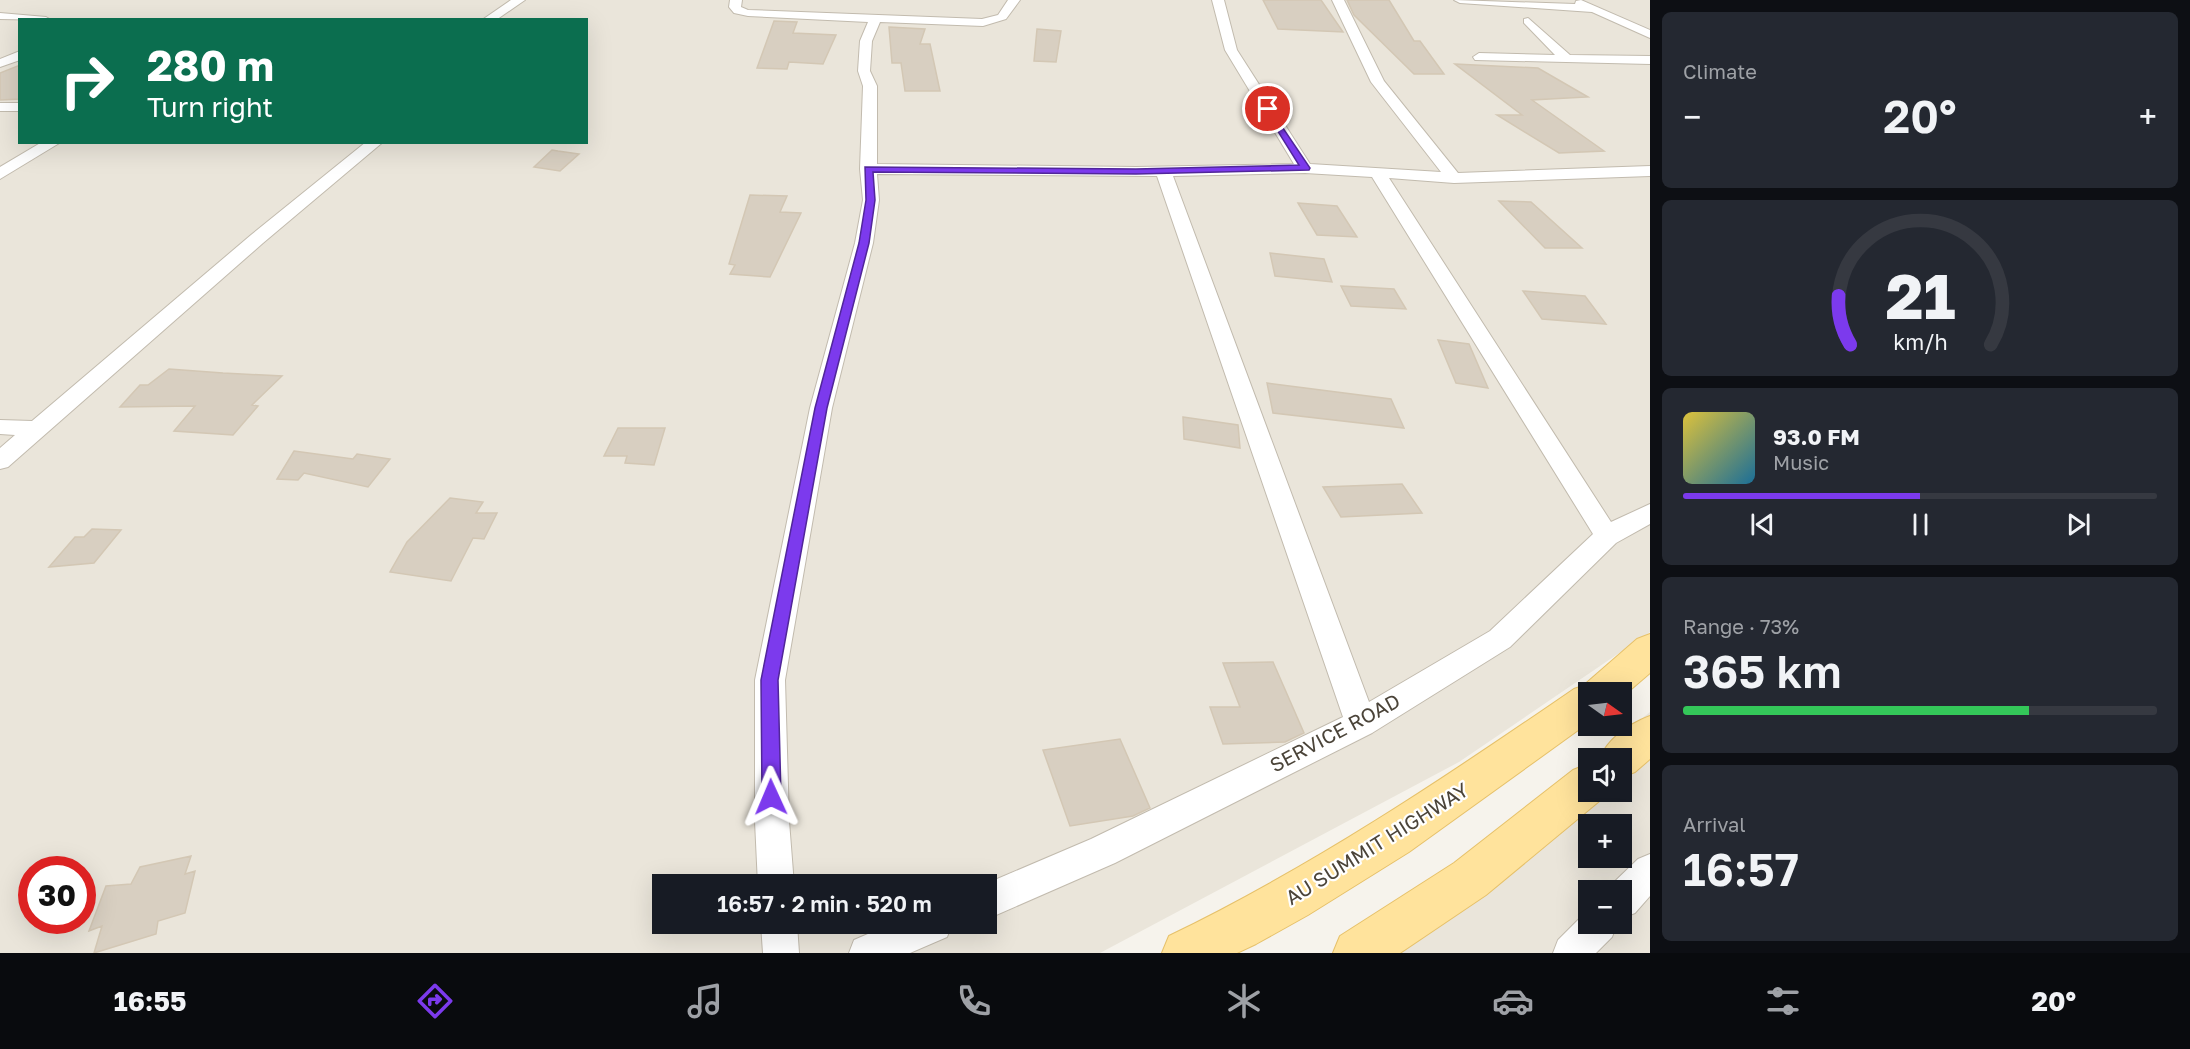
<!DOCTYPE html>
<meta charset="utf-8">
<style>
:root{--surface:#171b24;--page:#242831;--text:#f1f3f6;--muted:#9ea1a6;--line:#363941;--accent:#7c3aed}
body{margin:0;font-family:"Golos Text",sans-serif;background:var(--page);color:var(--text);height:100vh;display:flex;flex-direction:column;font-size:22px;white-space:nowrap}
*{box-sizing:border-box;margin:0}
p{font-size:20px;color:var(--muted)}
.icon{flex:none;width:33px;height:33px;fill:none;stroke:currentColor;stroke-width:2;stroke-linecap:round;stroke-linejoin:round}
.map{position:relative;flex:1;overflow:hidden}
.sheet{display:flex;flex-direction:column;gap:12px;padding:12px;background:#0d0f14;width:540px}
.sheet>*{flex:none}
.guide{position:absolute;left:18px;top:18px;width:570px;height:126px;border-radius:0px;box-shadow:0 6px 24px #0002;background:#0b6e4f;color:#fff;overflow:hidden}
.needle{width:39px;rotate:104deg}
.fabs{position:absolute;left:1578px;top:682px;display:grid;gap:12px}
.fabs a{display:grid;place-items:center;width:54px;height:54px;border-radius:0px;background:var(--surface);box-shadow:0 6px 24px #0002;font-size:30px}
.speed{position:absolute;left:18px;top:856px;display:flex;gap:12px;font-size:30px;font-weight:700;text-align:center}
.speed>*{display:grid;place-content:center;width:78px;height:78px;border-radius:50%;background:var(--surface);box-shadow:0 6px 24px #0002;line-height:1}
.speed .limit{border:9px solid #d22;background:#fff;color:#111}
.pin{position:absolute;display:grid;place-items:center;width:51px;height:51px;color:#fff;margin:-26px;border:3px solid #fff;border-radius:50%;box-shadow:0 2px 6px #0007}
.me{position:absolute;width:66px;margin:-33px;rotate:359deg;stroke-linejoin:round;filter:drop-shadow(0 0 4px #0008)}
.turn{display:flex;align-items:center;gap:21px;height:126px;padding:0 30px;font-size:27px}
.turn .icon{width:78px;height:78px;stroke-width:2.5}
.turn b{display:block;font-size:42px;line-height:51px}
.big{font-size:45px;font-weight:600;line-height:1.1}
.sheet .widget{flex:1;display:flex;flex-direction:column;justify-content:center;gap:9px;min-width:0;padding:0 21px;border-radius:9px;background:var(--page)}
.sheet .dial{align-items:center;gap:0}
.dial svg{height:156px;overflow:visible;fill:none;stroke:var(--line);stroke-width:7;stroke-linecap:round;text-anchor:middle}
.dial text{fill:var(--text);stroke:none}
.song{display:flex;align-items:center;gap:18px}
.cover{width:72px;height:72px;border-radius:9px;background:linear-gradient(135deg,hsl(50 70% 55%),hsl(200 70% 35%))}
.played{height:6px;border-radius:3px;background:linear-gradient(90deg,var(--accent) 50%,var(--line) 50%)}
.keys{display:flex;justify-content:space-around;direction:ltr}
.heat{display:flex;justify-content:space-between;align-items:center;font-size:33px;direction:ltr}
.charge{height:9px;border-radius:4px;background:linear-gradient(90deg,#34c759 73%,var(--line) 0)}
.trip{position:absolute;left:652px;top:874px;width:345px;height:60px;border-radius:0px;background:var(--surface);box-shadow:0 6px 24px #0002;font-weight:600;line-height:60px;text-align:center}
.dock{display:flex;height:96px;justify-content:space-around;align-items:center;background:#090b0e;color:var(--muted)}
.dock .icon{width:42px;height:42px}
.dock .current{color:var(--accent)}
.dock b{font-size:27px;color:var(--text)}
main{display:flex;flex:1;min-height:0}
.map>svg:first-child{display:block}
</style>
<main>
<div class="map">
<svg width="1650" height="953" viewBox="0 0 1650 953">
<rect width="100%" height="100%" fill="#f6f3ec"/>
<path fill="#eae5da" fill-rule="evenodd" d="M0,0h1650v632l-191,130 -359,191h-1100zM20,20h566v122h-566zM32,870h50v51h-50zM663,885h324v39h-324z
M1650,712v241h-302l240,-192v31h34v-33h-31zM1588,825h34v33h-34zM1588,891h34v33h-34z"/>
<path fill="#d8cfc1" stroke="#d3c7b4" stroke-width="1.5" d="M1263,0h58l22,32 -65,-3z
M1347,0h42l25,41h6l24,33h-30l-60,-59z
M774,21l23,1 -4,11 43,2 -13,29 -34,-2 -2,7 -30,-1z
M889,27l36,2 -5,15h10l10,47h-35l-4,-28h-9z
M1037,29l24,2 -5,31 -22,-1z
M1455,64l83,4 50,29 -56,3 72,51 -45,2 -62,-38h25z
M20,65v34l-20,1v-27z
M552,150l6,1 21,3 -19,17 -26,-4z
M750,195l37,1 -7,16 21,1 -31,64 -40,-3 5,-9 -6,-1z
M1499,201l32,1 51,46h-37z
M1298,203l39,3 20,31 -40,-2z
M1270,253l54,6 8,23 -57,-6z
M1341,286l53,3 12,20 -55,-3z
M1523,291l62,5 21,28 -64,-5z
M1438,340l31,4 19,44 -32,-5z
M169,369l54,4 59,3 -30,29 6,1 -25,29 -59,-4 21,-25 -75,1 20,-22h8z
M1267,383l124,16 13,29 -131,-15z
M1183,417l55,8 2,23 -56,-9z
M618,428h47l-11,37 -29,-2 2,-7h-23z
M294,451l59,8 4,-5 33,5 -22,28 -64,-14 -6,7 -21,-1z
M1402,484l20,29 -81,4 -18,-30z
M450,498l33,4 -7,11h21l-13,26 -11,-1 -22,43 -61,-9 17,-30z
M92,529l29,1 -27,33 -45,4 26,-30h9z
M1273,662l31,71 -19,9 -62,2 -13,-37h30l-17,-44z
M1120,739l30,69 -17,8 -63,10 -27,-76z
M191,856l-6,18 10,-3 -10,42 -27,8 -2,13 -62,19 8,-27 -13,5 17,-45 25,-2 9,-17z"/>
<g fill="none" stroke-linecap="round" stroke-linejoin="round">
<defs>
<path id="minor" d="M511,0h14l-29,20h-14z
M730,0h12l-1,7 7,3 234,9 16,-4 10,-15h12l-14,19 -23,7 -103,-4 -8,19 -2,30 7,15v78l259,3 158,-3 -69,-114 -13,-50h12l13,50 73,114 131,8 -70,-90 -39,-82h12l40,81 74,92 192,-7v10l-196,7 -65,-5 222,344 39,-18v20l-34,19 -106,104 -138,86 -257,130 -128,56v-34h-4l108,-46 252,-122 -186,-541 -280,-2 2,26 -6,43 -41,165 -47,272 4,141 5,64h-36l-3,-64v-141l55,-272 45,-165 8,-43 -3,-31 3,-83 -5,-15 2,-30 8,-19 -120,-6 -14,-3 -5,-6zM1305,173l67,4 221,357 -103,97 -121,71 -196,-526z
M1454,0l121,4 1,-3 5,-1 69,30v8l-58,-26 -132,-9z
M0,13l46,4 5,3 -51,-1z
M1528,18l42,37 80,1v8l-175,-4 -2,-3 6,-4 76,2 -31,-32v-4z
M20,51v9l-20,7v-8z
M0,103h20v8h-20z
M42,142h19l-61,37v-12z
M366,142h17l-120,101 -255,224 -8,2v-21l15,-13 -15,-1v-14l32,1 219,-186z
M1650,854v42l-15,17 -13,5v-27h-14l1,-4 29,-28z
M1588,910v14h29l-5,13 -16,16h-43l5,-13z
M761,924h36l2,29h-36z
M891,924h61l-5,13 -37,16h-61l5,-13z"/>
<path id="major" d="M1650,634v39l-28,24v-4h-34v30l-179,129 -101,63 -52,29 -19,9h-75l7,-17c143,-69 274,-157 405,-247l9,-3 54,-47z
M1650,716v43l-15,13 -13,5v-18h-23c10,-21 30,-35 51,-43z
M1588,764v28h18l-3,6 -117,97 -86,58h-67l7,-17 114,-73 119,-93z"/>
</defs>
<use href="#minor" stroke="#c2bbae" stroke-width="2"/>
<use href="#major" stroke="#e6c16a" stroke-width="2"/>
<use href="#minor" fill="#fff" fill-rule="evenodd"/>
<use href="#major" fill="#ffe39c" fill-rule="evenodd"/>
</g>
<path fill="#7c3aed" stroke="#51269a" stroke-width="1.5" d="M1268,106l42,62 -1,2 -173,4 -263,-2 2,28 -6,43 -42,165 -49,272 3,117 -3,6 -7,3 -6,-3 -3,-6 -1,-117 54,-272 44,-165 7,-43 -1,-33 271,2 163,-4 -35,-56z"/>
<g text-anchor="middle" stroke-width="4.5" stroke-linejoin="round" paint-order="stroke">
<g font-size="20" fill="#4b4439" stroke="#fff">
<text transform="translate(1335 733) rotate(-28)" y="7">SERVICE ROAD</text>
<text transform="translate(1377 844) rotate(-32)" y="7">AU SUMMIT HIGHWAY</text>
</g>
</g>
</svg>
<div class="fabs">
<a><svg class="needle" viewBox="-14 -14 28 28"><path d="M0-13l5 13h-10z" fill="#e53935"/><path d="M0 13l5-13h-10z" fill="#9ea1a6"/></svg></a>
<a><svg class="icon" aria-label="sound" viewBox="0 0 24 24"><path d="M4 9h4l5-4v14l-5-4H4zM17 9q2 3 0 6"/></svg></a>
<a>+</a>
<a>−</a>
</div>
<div class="speed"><div class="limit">30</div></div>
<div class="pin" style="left:1268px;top:109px;background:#d93025"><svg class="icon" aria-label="arrive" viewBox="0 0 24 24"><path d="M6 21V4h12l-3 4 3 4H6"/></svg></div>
<svg class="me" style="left:771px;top:797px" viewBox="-20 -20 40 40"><path d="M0-17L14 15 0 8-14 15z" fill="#7c3aed" stroke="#fff" stroke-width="4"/></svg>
<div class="trip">16:57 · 2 min · 520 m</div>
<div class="guide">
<div class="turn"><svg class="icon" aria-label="right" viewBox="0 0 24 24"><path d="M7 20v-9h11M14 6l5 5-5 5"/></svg><div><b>280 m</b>Turn right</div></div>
</div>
</div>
<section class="sheet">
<div class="widget"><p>Climate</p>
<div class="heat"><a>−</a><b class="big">20°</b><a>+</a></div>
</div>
<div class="widget dial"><svg viewBox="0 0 100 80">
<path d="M14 69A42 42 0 1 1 86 69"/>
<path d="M14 69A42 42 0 0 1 8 44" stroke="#7c3aed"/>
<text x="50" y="56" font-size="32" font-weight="700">21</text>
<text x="50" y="72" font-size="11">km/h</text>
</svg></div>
<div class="widget">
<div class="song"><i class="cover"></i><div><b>93.0 FM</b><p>Music</p></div></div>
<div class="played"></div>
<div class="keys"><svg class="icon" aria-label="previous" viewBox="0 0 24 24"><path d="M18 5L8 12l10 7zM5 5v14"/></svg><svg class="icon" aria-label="pause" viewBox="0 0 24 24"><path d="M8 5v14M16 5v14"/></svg><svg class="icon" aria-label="next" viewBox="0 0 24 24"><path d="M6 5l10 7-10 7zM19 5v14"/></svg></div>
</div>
<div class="widget"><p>Range · 73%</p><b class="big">365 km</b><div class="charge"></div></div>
<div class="widget"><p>Arrival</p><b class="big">16:57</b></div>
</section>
</main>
<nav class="dock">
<b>16:55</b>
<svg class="icon current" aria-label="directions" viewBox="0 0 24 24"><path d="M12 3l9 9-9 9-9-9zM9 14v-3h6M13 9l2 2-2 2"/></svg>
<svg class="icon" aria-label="music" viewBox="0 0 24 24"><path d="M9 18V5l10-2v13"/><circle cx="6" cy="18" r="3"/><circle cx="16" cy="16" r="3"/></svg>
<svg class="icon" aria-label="phone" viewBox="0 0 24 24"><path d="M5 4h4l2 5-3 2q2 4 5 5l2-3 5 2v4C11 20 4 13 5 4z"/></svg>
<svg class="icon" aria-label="climate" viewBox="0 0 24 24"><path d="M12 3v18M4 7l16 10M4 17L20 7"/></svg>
<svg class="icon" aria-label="car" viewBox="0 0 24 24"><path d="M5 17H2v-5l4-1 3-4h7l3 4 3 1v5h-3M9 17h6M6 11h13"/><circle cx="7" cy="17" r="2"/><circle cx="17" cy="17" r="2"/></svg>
<svg class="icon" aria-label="filters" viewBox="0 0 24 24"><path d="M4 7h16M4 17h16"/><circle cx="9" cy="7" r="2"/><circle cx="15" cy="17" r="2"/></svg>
<b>20°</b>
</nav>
